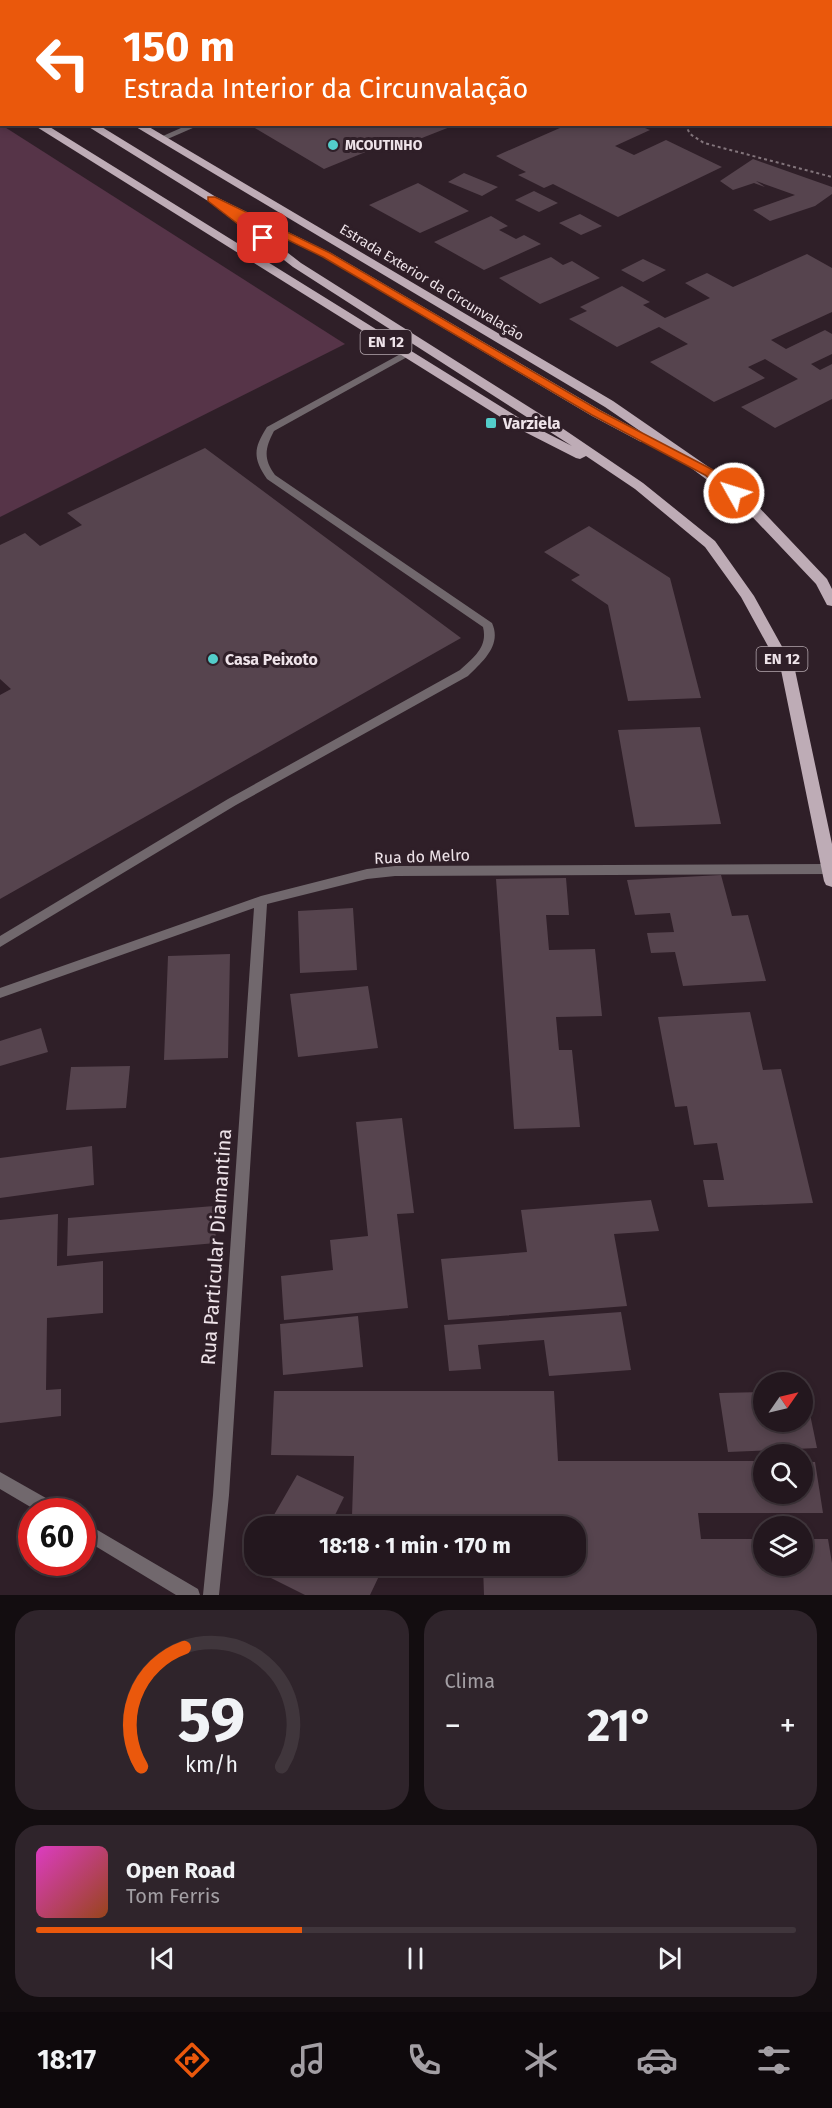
<!DOCTYPE html>
<html lang="pt">
<meta charset="utf-8">
<style>
:root{--surface:#23171e;--page:#2f242b;--text:#f1f3f6;--muted:#a39fa4;--line:#40363c;--accent:#ea580c}
body{margin:0;font-family:"Fira Sans",sans-serif;background:var(--page);color:var(--text);height:100vh;display:flex;flex-direction:column;font-size:22px;white-space:nowrap}
*{box-sizing:border-box;margin:0}
p{font-size:20px;color:var(--muted)}
.icon{flex:none;width:33px;height:33px;fill:none;stroke:currentColor;stroke-width:2;stroke-linecap:round;stroke-linejoin:round}
.map{position:relative;height:1595px;overflow:hidden}
.panel{display:flex;flex-direction:column;gap:15px;padding:15px;background:#130d10;flex:1}
.panel>*{flex:none}
.guide{position:absolute;left:0px;top:0px;width:832px;height:126px;box-shadow:0 3px 9px #0003,0 0 0 2px var(--line);background:#ea580c;color:#fff;overflow:hidden}
.needle{width:39px;rotate:56deg}
.controls{position:absolute;left:753px;top:1372px;display:grid;gap:12px}
.controls a{display:grid;place-items:center;width:60px;height:60px;border-radius:50%;background:var(--surface);box-shadow:0 3px 9px #0003,0 0 0 2px var(--line);font-size:30px}
.speed{position:absolute;left:18px;top:1498px;display:flex;gap:12px;font-size:30px;font-weight:700;text-align:center}
.speed>*{display:grid;place-content:center;width:78px;height:78px;border-radius:50%;background:var(--surface);box-shadow:0 3px 9px #0003,0 0 0 2px var(--line);line-height:1}
.speed .limit{border:9px solid #d22;background:#fff;color:#111}
.pin{position:absolute;display:grid;place-items:center;width:51px;height:51px;color:#fff;margin:-26px;border-radius:12px;box-shadow:0 3px 9px #0006}
.me{position:absolute;width:66px;margin:-33px;rotate:309deg;stroke-linejoin:round;filter:drop-shadow(0 0 4px #0008)}
.turn{display:flex;align-items:center;gap:21px;height:126px;padding:0 24px;font-size:27px}
.turn .icon{width:78px;height:78px;stroke-width:2.5}
.turn b{display:block;font-size:42px;line-height:51px}
.big{font-size:45px;font-weight:700;line-height:1.1}
.panel .tile{flex:1;display:flex;flex-direction:column;justify-content:center;gap:9px;min-width:0;padding:0 21px;border-radius:24px;background:var(--page)}
.panel .dial{align-items:center;gap:0}
.dial svg{height:156px;overflow:visible;fill:none;stroke:var(--line);stroke-width:7;stroke-linecap:round;text-anchor:middle}
.dial text{fill:var(--text);stroke:none}
.song{display:flex;align-items:center;gap:18px}
.cover{width:72px;height:72px;border-radius:9px;background:linear-gradient(135deg,hsl(310 70% 55%),hsl(20 70% 35%))}
.played{height:6px;border-radius:3px;background:linear-gradient(90deg,var(--accent) 35%,var(--line) 35%)}
.keys{display:flex;justify-content:space-around;direction:ltr}
.heat{display:flex;justify-content:space-between;align-items:center;font-size:33px;direction:ltr}
.panel .tiles{flex:1;display:grid;gap:15px;grid-template-columns:1fr 1fr}
.tile:last-child{grid-column:span 2}
.trip{position:absolute;left:244px;top:1516px;width:342px;height:60px;border-radius:24px;background:var(--surface);box-shadow:0 3px 9px #0003,0 0 0 2px var(--line);font-weight:700;line-height:60px;text-align:center}
.tab-bar{display:flex;height:96px;justify-content:space-around;align-items:center;background:#0e090c;color:var(--muted)}
.tab-bar .icon{width:42px;height:42px}
.tab-bar .active{color:var(--accent)}
.tab-bar b{font-size:27px;color:var(--text)}
.map>svg:first-child{display:block}
</style>
<div class="map">
<svg width="832" height="1595" viewBox="0 0 832 1595">
<rect width="100%" height="100%" fill="#2f1f28"/>
<path fill="#563448" d="M0,124l345,220 -345,173z"/>
<path fill="#56444e" d="M248,124h207v1l-56,22 -9,-5 -66,27z
M569,124h83l-7,4 5,2 -35,16 19,9 32,-15 56,27 -104,50 -65,-33 -9,4 -26,-13 8,-3 -30,-16z
M753,159l79,28v7l-17,12 -45,15 -17,-11 42,-15 -39,-14 9,6 -11,-4 -21,7 -13,-9z
M464,173l34,14 -16,9 -34,-14z
M418,183l51,28 -49,22 -51,-28z
M534,191l24,12 -19,9 -24,-12z
M580,214l22,12 -21,9 -22,-12z
M491,216l17,10 -9,4 17,9 8,-4 17,9 -57,26 -50,-28z
M807,254l25,14v44l-61,28 15,9 39,-19 7,4v20l-21,10 9,6 12,-6v35l-57,29 -34,-21 57,-28 -33,-20 -17,8 17,11 -51,24 -64,-40 38,-18 -29,-17 -42,20 -48,-28 18,-8 -7,-4 42,-21 28,16 -7,3 22,13 45,-20 -25,-15 22,-10 26,14z
M551,257l12,8 9,-4 28,17 -60,26 -41,-26z
M643,259l23,11 -23,12 -22,-12z
M205,448l256,190 -461,261v-204l11,-6 -11,-10v-134l25,-12 15,13 42,-21 -15,-12z
M589,526l81,52 31,120 -73,3 -20,-96 -37,-25 9,-5 -36,-23z
M700,727l21,97 -86,3 -17,-97z
M721,875l11,41 16,-1 18,66 -83,5 -8,-34 -24,1 -4,-20 27,-1 -4,-19 -35,2 -8,-35z
M566,878l3,37h-23l3,35 46,-1 7,67 -46,1 3,33h13l8,77 -66,2 -18,-250z
M353,908l4,62 -57,3 -2,-62z
M230,954l-2,104 -64,2 4,-104z
M368,986l10,62 -80,9 -8,-63z
M750,1012l13,58 18,-1 32,134 -105,4 -5,-27h21l-7,-37 -23,2 -7,-39 -12,1 -17,-90z
M41,1028l7,24 -48,14v-25z
M130,1066l-4,42 -60,2 5,-43z
M402,1118l12,95 -17,1 11,94 -124,12 -3,-44 52,-6 -3,-30 38,-4 -12,-114z
M92,1146l2,39 -94,13v-40z
M651,1200l8,31 -45,3 13,72 -179,14 -7,-61 86,-7 -6,-42z
M214,1206l2,37 -149,13 1,-38z
M58,1214l-1,52 46,-5v52l-56,5 -1,72 15,-1v27l-61,7v-203z
M621,1312l10,58 -82,6 -5,-36 -66,5 3,24 -32,2 -5,-46z
M358,1316l5,51 -80,8 -3,-51z
M805,1390l12,58 -89,4 -9,-59 45,-1v30h38v-31z
M274,1391h280l4,70h206v33h38v-32h13l8,51h-125l3,26h63v27h38v-27h26l4,24v32h-348l-1,-29h93v-39h-94v-10l-130,-1 2,-60 -83,-1z
M297,1475l47,22 -14,28 5,2h-68z
M255,1548v18h109l16,8 -10,21h-65l-60,-30z"/>
<g fill="none" stroke-linecap="round" stroke-linejoin="round">
<path stroke="#83757c" stroke-width="2" stroke-dasharray="3 3" stroke-linecap="butt" d="M685,124l5,10 14,9 128,34"/>
<path fill="#71686d" fill-rule="evenodd" d="M383,0h12l-1,2z
M190,124h12l-39,17 -7,-2z
M406,351l3,1v4l-135,75c-9,17 -11,28 1,44l217,148c10,22 -9,38 -24,53l-232,129 -236,142v-11l228,-137 232,-129c14,-13 28,-23 23,-43l-216,-148c-14,-21 -14,-30 0,-52z"/>
<path fill="#71686d" fill-rule="evenodd" d="M829,864l3,1v8l-3,1 -434,2 -28,3 -100,25 -38,591 -10,100h-16l10,-100 41,-587 -254,90v-10l261,-92 106,-27 28,-3z
M0,1472l60,34 2,6h-23l-39,-23z
M82,1521l116,68 2,6h-24l-94,-57z"/>
<path fill="#beacb6" fill-rule="evenodd" d="M0,41l2,1v6l-2,-1z
M0,68h2v6h-2z
M0,98h2v7l-2,-1z
M32,124h13l484,300 43,22 -279,-179 -85,-66 -124,-77h13l119,73 115,56 269,157 43,23 -38,-26 -474,-283h13l469,277 100,69 39,30 75,79 5,10v17l-5,-1 -11,-21 -74,-78 -91,-68 -2,4h-8l-49,-26 -269,-159 -79,-38 57,44 255,161 87,59 72,58 39,55 41,74 37,174v43l-6,-2 -2,-4 -43,-211 -40,-73 -36,-50 -70,-58 -49,-33 -6,3 -4,-1 -55,-28z"/>
</g>
<path fill="#ea580c" stroke="#983908" stroke-width="1.5" d="M208,197h7l115,56 270,158 113,59 27,23 -2,2h-8l-25,-20 -113,-60 -269,-158 -82,-40 27,21 -8,3 -52,-40z"/>
<g fill="#53cdca" stroke="#2f1f28" stroke-width="2">
<circle cx="333" cy="145" r="6"/>
<rect x="485" y="417" width="12" height="12" rx="3"/>
<circle cx="213" cy="659" r="6"/>
</g>
<g text-anchor="middle" stroke-width="6" stroke-linejoin="round" paint-order="stroke">
<g font-size="14" font-weight="bold" fill="#eee3e9" stroke="#2f1f28" text-anchor="start">
<text x="345" y="150">MCOUTINHO</text>
</g>
<g font-size="14" fill="#eee3e9" stroke="#2f1f28">
<text transform="translate(432 282) rotate(31)" y="5">Estrada Exterior da Circunvalação</text>
</g>
<g fill="#2f1f28" stroke="#b5a8af" stroke-width="1.5">
<rect x="360.5" y="330" width="51" height="24" rx="4.5"/>
<rect x="756.5" y="647" width="51" height="24" rx="4.5"/>
</g>
<g font-size="15" font-weight="bold" fill="#eee3e9">
<text x="386" y="347">EN 12</text>
<text x="782" y="664">EN 12</text>
</g>
<g font-size="16" font-weight="bold" fill="#eee3e9" stroke="#2f1f28" text-anchor="start">
<text x="503" y="429">Varziela</text>
<text x="225" y="665">Casa Peixoto</text>
</g>
<g font-size="16" fill="#eee3e9" stroke="#2f1f28">
<text transform="translate(422 856) rotate(-2)" y="6">Rua do Melro</text>
</g>
<g font-size="20" fill="#eee3e9" stroke="#2f1f28">
<text transform="translate(216 1247) rotate(-86)" y="7">Rua Particular Diamantina</text>
</g>
</g>
</svg>
<div class="controls">
<a><svg class="needle" viewBox="-14 -14 28 28"><path d="M0-13l5 13h-10z" fill="#e53935"/><path d="M0 13l5-13h-10z" fill="#a39fa4"/></svg></a>
<a><svg class="icon" aria-label="search" viewBox="0 0 24 24"><circle cx="10" cy="10" r="6"/><path d="M15 15l6 6"/></svg></a>
<a><svg class="icon" aria-label="layers" viewBox="0 0 24 24"><path d="M12 4l9 5-9 5-9-5zM3 14l9 5 9-5"/></svg></a>
</div>
<div class="speed"><div class="limit">60</div></div>
<div class="pin" style="left:263px;top:238px;background:#d93025"><svg class="icon" aria-label="arrive" viewBox="0 0 24 24"><path d="M6 21V4h12l-3 4 3 4H6"/></svg></div>
<svg class="me" style="left:734px;top:493px" viewBox="-20 -20 40 40"><circle r="17" fill="#ea580c" stroke="#fff" stroke-width="3"/><path d="M0-11L8 9 0 5-8 9z" fill="#fff"/></svg>
<div class="trip">18:18 · 1 min · 170 m</div>
<div class="guide">
<div class="turn"><svg class="icon" aria-label="left" viewBox="0 0 24 24"><path d="M17 20v-9H6M10 6l-5 5 5 5"/></svg><div><b>150 m</b>Estrada Interior da Circunvalação</div></div>
</div>
</div>
<section class="panel">
<div class="tiles">
<div class="tile dial"><svg viewBox="0 0 100 80">
<path d="M14 69A42 42 0 1 1 86 69"/>
<path d="M14 69A42 42 0 0 1 36 8" stroke="#ea580c"/>
<text x="50" y="56" font-size="32" font-weight="700">59</text>
<text x="50" y="72" font-size="11">km/h</text>
</svg></div>
<div class="tile"><p>Clima</p>
<div class="heat"><a>−</a><b class="big">21°</b><a>+</a></div>
</div>
<div class="tile">
<div class="song"><i class="cover"></i><div><b>Open Road</b><p>Tom Ferris</p></div></div>
<div class="played"></div>
<div class="keys"><svg class="icon" aria-label="previous" viewBox="0 0 24 24"><path d="M18 5L8 12l10 7zM5 5v14"/></svg><svg class="icon" aria-label="pause" viewBox="0 0 24 24"><path d="M8 5v14M16 5v14"/></svg><svg class="icon" aria-label="next" viewBox="0 0 24 24"><path d="M6 5l10 7-10 7zM19 5v14"/></svg></div>
</div>
</div>
</section>
<nav class="tab-bar">
<b>18:17</b>
<svg class="icon active" aria-label="directions" viewBox="0 0 24 24"><path d="M12 3l9 9-9 9-9-9zM9 14v-3h6M13 9l2 2-2 2"/></svg>
<svg class="icon" aria-label="music" viewBox="0 0 24 24"><path d="M9 18V5l10-2v13"/><circle cx="6" cy="18" r="3"/><circle cx="16" cy="16" r="3"/></svg>
<svg class="icon" aria-label="phone" viewBox="0 0 24 24"><path d="M5 4h4l2 5-3 2q2 4 5 5l2-3 5 2v4C11 20 4 13 5 4z"/></svg>
<svg class="icon" aria-label="climate" viewBox="0 0 24 24"><path d="M12 3v18M4 7l16 10M4 17L20 7"/></svg>
<svg class="icon" aria-label="car" viewBox="0 0 24 24"><path d="M5 17H2v-5l4-1 3-4h7l3 4 3 1v5h-3M9 17h6M6 11h13"/><circle cx="7" cy="17" r="2"/><circle cx="17" cy="17" r="2"/></svg>
<svg class="icon" aria-label="filters" viewBox="0 0 24 24"><path d="M4 7h16M4 17h16"/><circle cx="9" cy="7" r="2"/><circle cx="15" cy="17" r="2"/></svg>
</nav>
